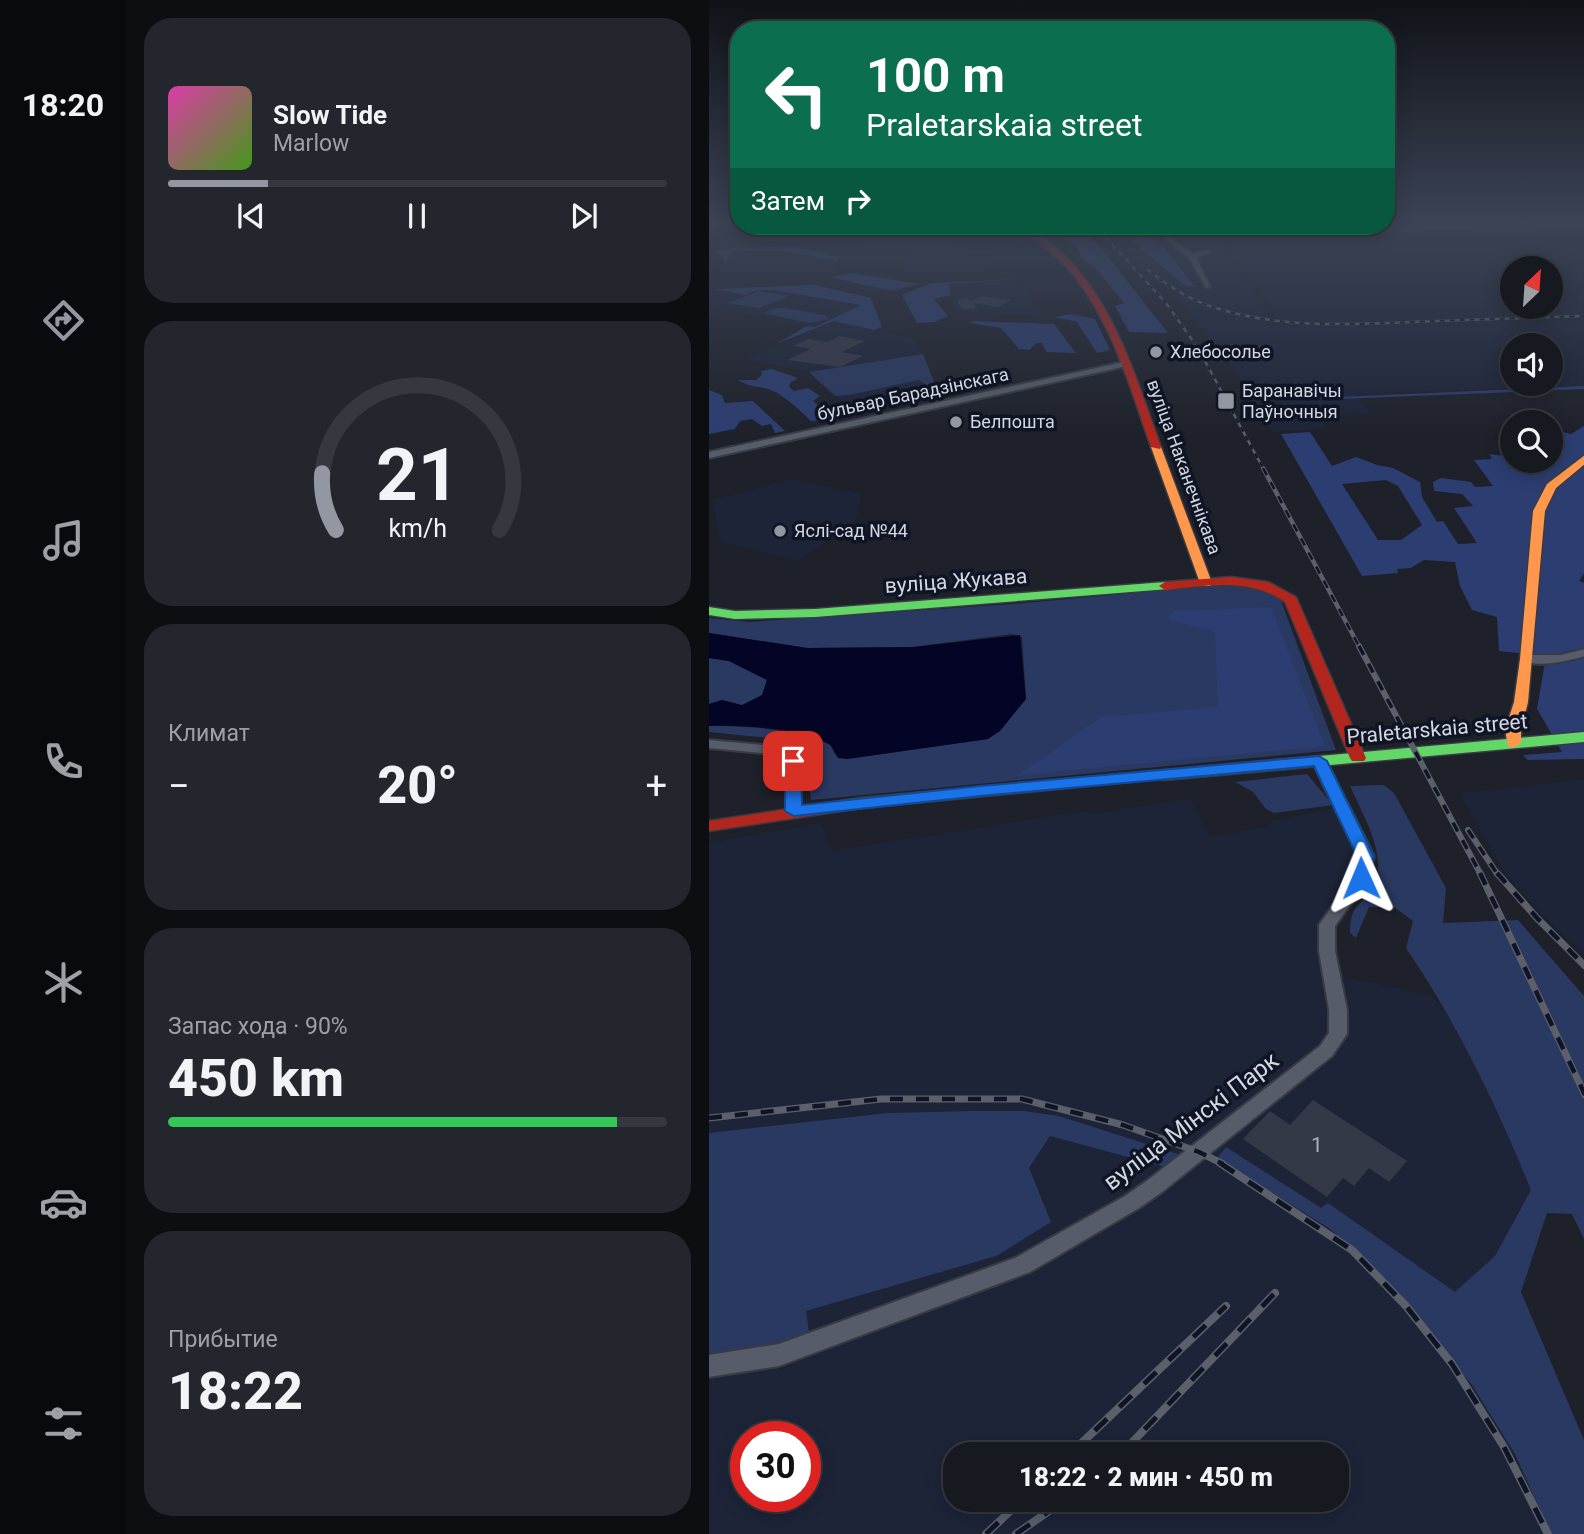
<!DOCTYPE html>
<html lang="ru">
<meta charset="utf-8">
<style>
:root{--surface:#161920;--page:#23262d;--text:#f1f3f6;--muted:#9ea0a5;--line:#35383e;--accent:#9397a2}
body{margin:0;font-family:Roboto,sans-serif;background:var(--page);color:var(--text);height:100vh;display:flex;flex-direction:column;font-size:26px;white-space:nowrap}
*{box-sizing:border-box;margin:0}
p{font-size:23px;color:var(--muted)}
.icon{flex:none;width:38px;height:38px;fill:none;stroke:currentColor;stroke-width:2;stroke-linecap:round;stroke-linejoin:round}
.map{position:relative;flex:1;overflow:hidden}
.sheet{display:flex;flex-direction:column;gap:18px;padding:18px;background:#0c0e12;width:583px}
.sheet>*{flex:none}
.top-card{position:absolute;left:21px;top:21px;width:665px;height:214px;border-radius:28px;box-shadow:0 4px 18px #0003,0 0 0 2px var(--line);background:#0b6e4f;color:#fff;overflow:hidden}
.needle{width:46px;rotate:25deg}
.controls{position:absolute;left:791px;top:256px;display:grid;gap:14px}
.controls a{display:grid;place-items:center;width:63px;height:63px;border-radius:50%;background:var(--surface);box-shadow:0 4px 18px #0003,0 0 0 2px var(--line);font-size:35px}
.speed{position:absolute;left:21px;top:1421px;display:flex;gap:14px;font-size:35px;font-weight:700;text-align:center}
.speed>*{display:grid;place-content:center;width:91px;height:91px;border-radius:50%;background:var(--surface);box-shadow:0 4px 18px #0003,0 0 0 2px var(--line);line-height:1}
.speed .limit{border:10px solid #d22;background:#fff;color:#111}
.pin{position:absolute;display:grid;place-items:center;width:60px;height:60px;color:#fff;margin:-30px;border-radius:14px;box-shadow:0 4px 10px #0006}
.me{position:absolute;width:77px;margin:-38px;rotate:359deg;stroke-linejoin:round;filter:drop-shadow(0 0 5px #0008)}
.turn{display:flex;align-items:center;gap:24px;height:147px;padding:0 21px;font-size:32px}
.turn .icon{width:91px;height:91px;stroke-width:2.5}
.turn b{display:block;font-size:49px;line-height:60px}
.then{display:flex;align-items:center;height:66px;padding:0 21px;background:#0003;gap:14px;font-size:26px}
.big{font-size:52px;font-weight:800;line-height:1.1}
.sheet .tile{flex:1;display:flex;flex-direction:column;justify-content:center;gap:10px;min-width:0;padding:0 24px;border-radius:28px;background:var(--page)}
.sheet .dial{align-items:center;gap:0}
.dial svg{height:182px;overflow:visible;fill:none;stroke:var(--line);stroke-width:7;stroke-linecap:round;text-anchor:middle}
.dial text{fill:var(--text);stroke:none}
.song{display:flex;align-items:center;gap:21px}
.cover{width:84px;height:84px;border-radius:10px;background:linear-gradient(135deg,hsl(320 70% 55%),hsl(100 70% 35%))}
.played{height:7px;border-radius:4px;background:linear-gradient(90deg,var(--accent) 20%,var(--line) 20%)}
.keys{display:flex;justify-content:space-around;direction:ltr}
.heat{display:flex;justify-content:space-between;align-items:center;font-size:38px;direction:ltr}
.charge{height:10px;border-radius:5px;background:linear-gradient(90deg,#34c759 90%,var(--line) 0)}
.trip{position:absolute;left:234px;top:1442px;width:406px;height:70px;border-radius:28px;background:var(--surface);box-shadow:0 4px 18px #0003,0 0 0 2px var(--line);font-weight:800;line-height:70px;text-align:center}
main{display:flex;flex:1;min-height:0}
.menu{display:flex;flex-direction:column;width:126px;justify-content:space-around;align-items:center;background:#090a0d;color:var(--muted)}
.menu .icon{width:49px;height:49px}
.menu .on{color:var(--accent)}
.menu b{font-size:32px;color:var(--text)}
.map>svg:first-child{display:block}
</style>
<main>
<nav class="menu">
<b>18:20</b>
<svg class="icon on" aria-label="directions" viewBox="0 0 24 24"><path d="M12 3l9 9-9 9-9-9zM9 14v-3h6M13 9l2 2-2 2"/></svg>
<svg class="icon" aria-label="music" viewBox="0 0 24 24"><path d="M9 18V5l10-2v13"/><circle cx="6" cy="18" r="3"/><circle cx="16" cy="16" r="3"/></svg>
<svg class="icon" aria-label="phone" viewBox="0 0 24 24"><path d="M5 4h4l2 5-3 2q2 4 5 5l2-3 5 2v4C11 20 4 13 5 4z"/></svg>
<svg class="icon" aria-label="climate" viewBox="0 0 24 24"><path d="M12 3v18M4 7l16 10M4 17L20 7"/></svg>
<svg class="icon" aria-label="car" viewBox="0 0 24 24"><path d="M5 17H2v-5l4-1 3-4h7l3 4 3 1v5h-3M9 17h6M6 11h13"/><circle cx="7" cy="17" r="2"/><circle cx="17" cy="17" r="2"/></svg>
<svg class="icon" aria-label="filters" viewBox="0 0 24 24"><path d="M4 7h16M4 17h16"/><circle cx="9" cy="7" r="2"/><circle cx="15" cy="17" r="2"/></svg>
</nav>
<section class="sheet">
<div class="tile">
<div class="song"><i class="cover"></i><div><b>Slow Tide</b><p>Marlow</p></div></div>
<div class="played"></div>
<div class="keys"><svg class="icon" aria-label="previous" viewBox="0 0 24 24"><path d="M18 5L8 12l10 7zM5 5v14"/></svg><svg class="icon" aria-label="pause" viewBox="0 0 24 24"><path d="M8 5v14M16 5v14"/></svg><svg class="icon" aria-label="next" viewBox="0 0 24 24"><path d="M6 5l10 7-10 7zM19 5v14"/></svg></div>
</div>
<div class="tile dial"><svg viewBox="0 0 100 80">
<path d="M14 69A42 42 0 1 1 86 69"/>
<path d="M14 69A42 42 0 0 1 8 44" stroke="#9397a2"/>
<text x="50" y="56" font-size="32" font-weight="700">21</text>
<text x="50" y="72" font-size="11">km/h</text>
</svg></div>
<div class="tile"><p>Климат</p>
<div class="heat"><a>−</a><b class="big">20°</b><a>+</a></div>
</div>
<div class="tile"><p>Запас хода · 90%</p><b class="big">450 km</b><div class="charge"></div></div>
<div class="tile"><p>Прибытие</p><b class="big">18:22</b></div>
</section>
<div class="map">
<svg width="876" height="1534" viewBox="0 0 876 1534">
<rect width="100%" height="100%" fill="#1e212a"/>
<path fill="#1d2438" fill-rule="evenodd" d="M874,224l1,162 -227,8 13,20 -49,2 6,13 -55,3 -42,-69 -72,-89 -54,-48h201l-91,4 59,94 6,-2 -27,-44 -4,1 -28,-44zM803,268h39v38h-39zM803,345h39v38h-39z
M209,226l34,5 2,14 -4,1 42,5 -1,19 -72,3 -18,-3 7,-24 -6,3h-41l5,-12 7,-2 1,-8z
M24,251h52l53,10 -3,12 -118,2z
M310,281l25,35 -88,-4 -8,-28z
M0,288l36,7 12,-5h16l90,15 -48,22 -89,-16 -17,8z
M126,321l80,18 24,55 -85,19 -45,-41 -63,-13z
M84,479l69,15 -6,26 -58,41 -77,-19 -9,-42z
M875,779h1l-1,175 -44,-41 -34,-39 -47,-80z
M482,799l19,38 60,-11 1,-5 77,-16 23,45 -4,28 -33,49 10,50 88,19 32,40 78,152 -14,39 -81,90 117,217h-855v-691l112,-20 11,28 254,-40 4,3zM37,1437h59v59h-59zM247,1454h381v46h-381z"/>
<path fill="#2a3961" d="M50,291l30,5 -30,12 -31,-5z
M75,308l40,7 5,4 -20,4 -45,-10 7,-4z
M214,354l16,40 -20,-14 -70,15 -14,1 -26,-24z
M503,586h38l29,9 57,155 -525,50 -7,-44 -24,-17 -71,-7v-6c42,-1 82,4 122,19l3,8 13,6 141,-20 38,-40 -4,-62 -10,-3 -99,13 -106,1 -98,-15v-15l39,4 264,-18z
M0,658l20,3 38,19 -5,15 -20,11 -20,-6 -13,4z
M598,774l26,31 -59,8 -8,-4 -13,-17 -18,-10z
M675,785l10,8 52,95 -3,35 75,-3 66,76v243l-12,-25 -25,-1 -26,79 63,148v94h-33l-36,-80 -43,-69 -73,-91 -69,-65 -113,-71 9,-11 95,61 7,-5 127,89 40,-36 36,-66c-34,-84 -74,-167 -125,-242l7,-27 -19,-14h-25l-13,31 -6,-5c0,-31 11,-24 23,-47 16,-31 -11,-72 -23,-100z
M265,1111h50l35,5 122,39 -16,12 -115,-31 -21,32 22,54 -55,34 -190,55 4,29 -101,22v-229l179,-20z"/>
<path fill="#2c3e71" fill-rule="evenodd" d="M802,221h74l-316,8z
M332,226h34l23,18 70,89 -39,-1 -14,-26 9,-3 -32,-39 -6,-1 -10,-16z
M443,238l11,8 32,41 -10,-1 -54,-47z
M84,246l46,11 -1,4 -53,-10h-52l-9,14 1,-6 -12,-9z
M144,273l67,11 -29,7 -61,-14z
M310,279l-70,5 2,11 -17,4 14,17 -13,6 -18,1 -15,-28 29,-12z
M106,285l56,13 11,29 -8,3 -40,-9 -58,23 31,-18 8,1 46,-22 -88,-15h-16l-12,5 -30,-6z
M362,314l24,5 15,31 -13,3 -20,-31 -22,-5z
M264,321l81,3 22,29 -30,-1 -4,-9h-5l-8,7 -10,-1 -18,-21 -31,-5z
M63,369l26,9 -8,5 -1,4 5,4 14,-3 12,8 -7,5 21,18 -23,2c-10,-10 -32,-31 -47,-33 -11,-2 -16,-2 -26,-8h18l6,-5 -1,-4z
M876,386l-1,3 -244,10 -2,-2z
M0,390l13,5 3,8 28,-2 32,30 -10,2 -4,-9 -9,2 -10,-7 -12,2 -5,8 -26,5z
M875,426l1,146 -6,9 6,2 -1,176 -56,1 -5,-5 39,-3 -25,-43 9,-53 -47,-5 -2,-34 -25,-7 -12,-24 -5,-24 -31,-2 -13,8 -14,1 1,4 -36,3 -81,-142 29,-2 22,34 24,-9 21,8 16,3 27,14 2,15 15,25 6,-1 15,23 19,-1 -23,-35 19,-2 -11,-12 -28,-3 -1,-9 8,-4 30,4 4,5 18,-1 -19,-26 18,-1 -3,-5 23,3v3h39v-24l7,-5 13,3zM677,480l12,6 24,39 -21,15h-23l-36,-56z
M562,607l54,139 -307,29 83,-58 117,-10 -3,-75 -47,-13 6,-8z"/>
<path fill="#040426" d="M0,633l98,15 106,-1 107,-12 6,64 -26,32 -12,8 -141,20 -9,-1c-3,-4 -5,-11 -9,-14 -23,-16 -91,-19 -120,-18v-22l13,-4 20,5 20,-10 5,-15 -38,-19 -20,-3z"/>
<path fill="#343948" d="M272,296l31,4 -14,7 -25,-4 4,5 -14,2 -6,-9 8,-4 6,4z
M131,336l25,5 -23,11 21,4 -23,11 -53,-7 24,-11 -18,-3 16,-7 18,3z
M604,1100l94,61 -18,21 -20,-14 -15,18 -11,-8 -16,19 -84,-58 27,-28 20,14z"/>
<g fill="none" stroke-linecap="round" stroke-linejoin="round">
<defs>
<path id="street" d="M876,221v3l-363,12 -3,-2z
M458,239h4l22,15 17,-4v2l-14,5 14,30h-4l-17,-30 -22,-16z
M415,362l4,2 -1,2 -418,92v-6z
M876,649v7c-17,5 -50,13 -64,3l6,-4h34z
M0,740l54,5 35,13 2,3 1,50 -2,3 -5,2 -7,-5 -1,-48 -24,-10 -53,-5z
M610,757l7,4 48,95 -5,22 -34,48v25l12,59v24l-15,22 -170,136 -23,16 -109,64 -251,94 -70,11v-22l70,-11 236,-86 110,-62 23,-16 172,-134 9,-13v-23l-10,-59v-26l34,-48 5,-21 -46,-95z"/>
<path id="fast" d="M456,582l4,1v6l-354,28 -80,2 -26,-4v-8l26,4 80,-2z
M876,732v10l-421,38 -8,-5 8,-5z"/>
<path id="slow" d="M447,444l5,3 51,136 -2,3h-8l-2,-3 -49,-136z
M876,455v9l-29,24 -11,23 -17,191 -7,28v13l-8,5 -5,-2 -3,-16 9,-28 6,-43 13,-148 14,-27z"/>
<path id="jam" d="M310,226c10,0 16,6 23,11 68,48 92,136 119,210l-1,2 -9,-2c-21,-60 -39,-125 -80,-175 -15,-19 -36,-30 -52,-46z
M522,577l37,5 28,15 70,161 -2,3h-12l-2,-3 -65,-156c-36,-25 -79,-16 -120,-12l-6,-4 6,-4z
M455,770l6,2 2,3 -2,3 -309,30 -152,23v-10l152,-23z"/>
</defs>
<use href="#street" stroke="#383b43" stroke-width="4"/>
<use href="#fast" stroke="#383b43" stroke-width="3"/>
<use href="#slow" stroke="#383b43" stroke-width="3"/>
<use href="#jam" stroke="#383b43" stroke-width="3"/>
<use href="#street" fill="#565c69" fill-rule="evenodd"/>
<use href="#fast" fill="#63d668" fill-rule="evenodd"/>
<use href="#slow" fill="#ff974d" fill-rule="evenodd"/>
<use href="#jam" fill="#b3261e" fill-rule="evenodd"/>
<defs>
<path id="rail-far4" d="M386,226l71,77 32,45 66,122
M434,266c20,16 39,30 64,39 72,26 153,19 228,16 50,-2 100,-3 150,-5"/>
<path id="rail-far3" d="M554,468l97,180"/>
<path id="rail-far2" d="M650,646l122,229
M759,830l30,45"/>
<path id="rail-far1" d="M771,873l105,222
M788,873l40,45 48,48
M0,1118l172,-19h141l101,26 76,27 24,12"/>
<path id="rail" d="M511,1163l132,87 54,56 46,58 52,83 44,87
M361,1454l156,-148
M412,1454l154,-161
M277,1534l36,-34
M307,1534l49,-34"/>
</defs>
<use href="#rail-far4" stroke="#5b606b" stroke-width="2.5"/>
<use href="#rail-far3" stroke="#5b606b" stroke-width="4.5"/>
<use href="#rail-far2" stroke="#5b606b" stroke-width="6"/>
<use href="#rail-far1" stroke="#5b606b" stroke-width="7"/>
<use href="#rail" stroke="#5b606b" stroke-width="8"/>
<use href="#rail-far4" stroke="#101525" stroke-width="2" stroke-dasharray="5" stroke-linecap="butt"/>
<use href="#rail-far3" stroke="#101525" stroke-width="2.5" stroke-dasharray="8" stroke-linecap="butt"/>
<use href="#rail-far2" stroke="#101525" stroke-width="3.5" stroke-dasharray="10" stroke-linecap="butt"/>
<use href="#rail-far1" stroke="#101525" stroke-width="4.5" stroke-dasharray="13" stroke-linecap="butt"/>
<use href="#rail" stroke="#101525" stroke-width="5" stroke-dasharray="17" stroke-linecap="butt"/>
</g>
<linearGradient id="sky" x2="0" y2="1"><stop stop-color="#101217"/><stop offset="0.51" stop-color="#3b4355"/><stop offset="1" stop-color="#3b4355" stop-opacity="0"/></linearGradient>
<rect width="876" height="436" fill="url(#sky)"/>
<path fill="#1a73e8" stroke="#114b97" stroke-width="2" d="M610,756l8,5 47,95 -6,27h-13l-3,-5 5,-22 -43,-90 -334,30 -186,20 -9,-5v-50l8,-4 8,4 1,44 178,-19z"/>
<g fill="#9397a2" stroke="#101525" stroke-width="2.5">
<circle cx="447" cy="352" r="7"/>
<rect x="508" y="392" width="18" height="18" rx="3.5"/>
<circle cx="247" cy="422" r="7"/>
<circle cx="71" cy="531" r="7"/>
</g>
<g text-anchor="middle" stroke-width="7" stroke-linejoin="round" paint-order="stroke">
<g font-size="18" fill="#d2d7e2" stroke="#101525" text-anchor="start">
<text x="461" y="358">Хлебосолье</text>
<text x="533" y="397">Баранавічы<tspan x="533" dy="21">Паўночныя</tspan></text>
<text x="261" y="428">Белпошта</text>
<text x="85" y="537">Яслі-сад №44</text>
</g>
<g font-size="18" fill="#d2d7e2" stroke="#101525">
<text transform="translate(204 394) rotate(-12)" y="6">бульвар Барадзінскага</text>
<text transform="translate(475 467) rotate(70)" y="6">вуліца Наканечнікава</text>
</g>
<g font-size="21" fill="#d2d7e2" stroke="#101525">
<text transform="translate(247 581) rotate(-4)" y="7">вуліца Жукава</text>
<text transform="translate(728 729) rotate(-5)" y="7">Praletarskaia street</text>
</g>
<g font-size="21" fill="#aab0bc">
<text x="608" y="1152">1</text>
</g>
<g font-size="24" fill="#d2d7e2" stroke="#101525">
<text transform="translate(482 1121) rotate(-37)" y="8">вуліца Мінскі Парк</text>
</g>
</g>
</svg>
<div class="controls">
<a><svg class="needle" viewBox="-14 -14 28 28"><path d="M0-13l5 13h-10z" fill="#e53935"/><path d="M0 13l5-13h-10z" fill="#9ea0a5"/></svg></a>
<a><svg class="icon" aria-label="sound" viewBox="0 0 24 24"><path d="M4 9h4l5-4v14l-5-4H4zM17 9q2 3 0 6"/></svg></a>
<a><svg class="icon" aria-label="search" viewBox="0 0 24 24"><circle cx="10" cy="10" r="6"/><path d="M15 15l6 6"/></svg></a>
</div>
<div class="speed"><div class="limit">30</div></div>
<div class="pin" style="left:84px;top:761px;background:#d93025"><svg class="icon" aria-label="arrive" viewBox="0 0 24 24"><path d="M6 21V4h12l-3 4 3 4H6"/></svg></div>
<svg class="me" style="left:652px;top:878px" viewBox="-20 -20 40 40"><path d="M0-17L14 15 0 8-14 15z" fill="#1a73e8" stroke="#fff" stroke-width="4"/></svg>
<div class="trip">18:22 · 2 мин · 450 m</div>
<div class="top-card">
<div class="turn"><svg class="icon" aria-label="left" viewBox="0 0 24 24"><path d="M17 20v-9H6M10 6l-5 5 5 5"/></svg><div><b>100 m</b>Praletarskaia street</div></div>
<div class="then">Затем<svg class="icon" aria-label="right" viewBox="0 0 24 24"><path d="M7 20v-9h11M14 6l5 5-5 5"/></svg></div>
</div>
</div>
</main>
